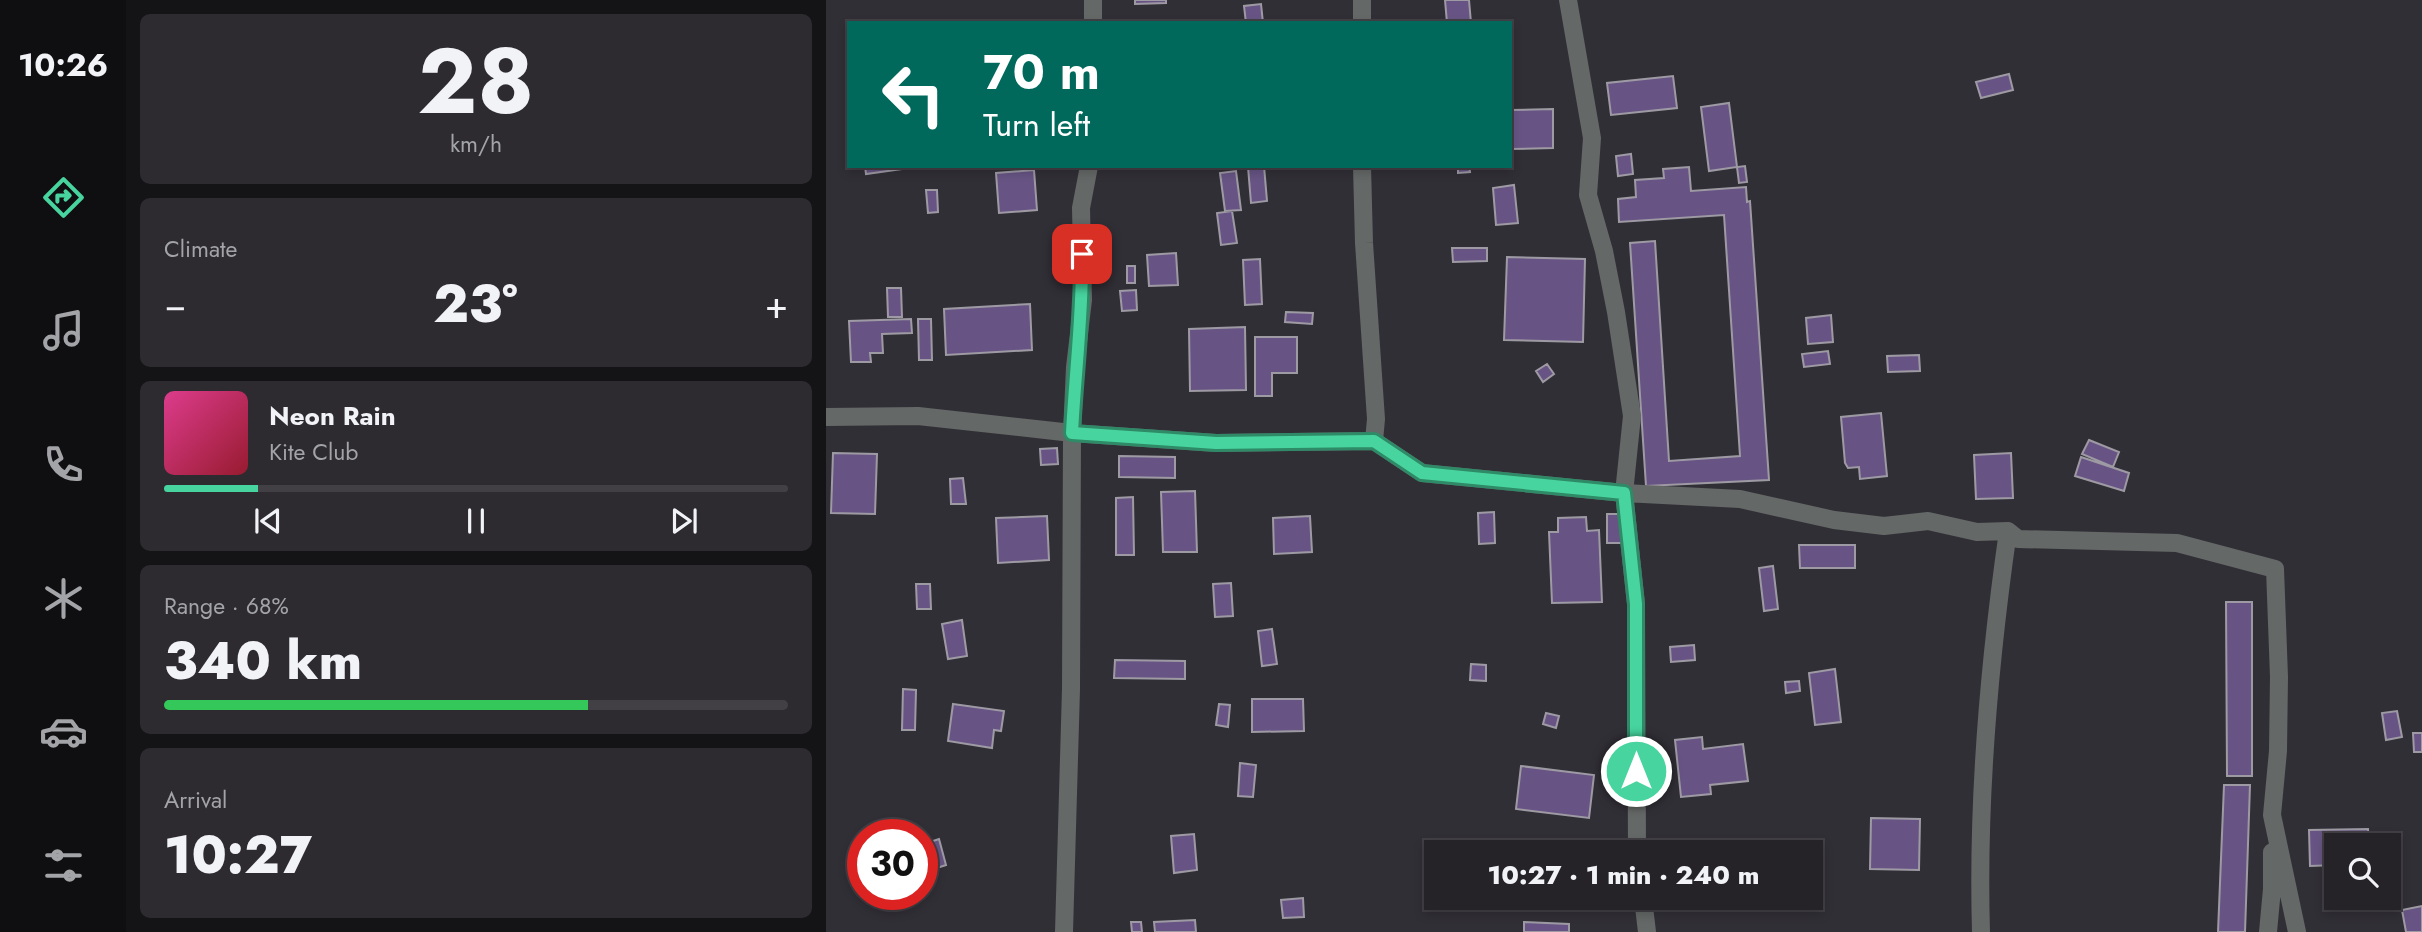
<!DOCTYPE html>
<meta charset="utf-8">
<style>
:root{--surface:#252328;--page:#2d2b30;--text:#f1f3f6;--muted:#a3a4a8;--line:#424045;--accent:#47d49e}
body{margin:0;font-family:Jost,sans-serif;background:var(--page);color:var(--text);height:100vh;display:flex;flex-direction:column;font-size:26px;white-space:nowrap}
*{box-sizing:border-box;margin:0}
p{font-size:23px;color:var(--muted)}
.icon{flex:none;width:38px;height:38px;fill:none;stroke:currentColor;stroke-width:2;stroke-linecap:round;stroke-linejoin:round}
.map{position:relative;flex:1;overflow:hidden}
.drawer{display:flex;flex-direction:column;gap:14px;padding:14px;background:#141316;width:700px}
.drawer>*{flex:none}
.banner{position:absolute;left:21px;top:21px;width:665px;height:147px;border-radius:0px;box-shadow:0 4px 10px #0003,0 0 0 2px var(--line);background:#00695c;color:#fff;overflow:hidden}
.controls{position:absolute;left:1498px;top:833px;display:grid;gap:14px}
.controls a{display:grid;place-items:center;width:77px;height:77px;border-radius:0px;background:var(--surface);box-shadow:0 4px 10px #0003,0 0 0 2px var(--line);font-size:35px}
.speed{position:absolute;left:21px;top:819px;display:flex;gap:14px;font-size:35px;font-weight:700;text-align:center}
.speed>*{display:grid;place-content:center;width:91px;height:91px;border-radius:50%;background:var(--surface);box-shadow:0 4px 10px #0003,0 0 0 2px var(--line);line-height:1}
.speed .limit{border:10px solid #d22;background:#fff;color:#111}
.pin{position:absolute;display:grid;place-items:center;width:60px;height:60px;color:#fff;margin:-30px;border-radius:14px;box-shadow:0 4px 10px #0006}
.me{position:absolute;width:77px;margin:-38px;rotate:0deg;stroke-linejoin:round;filter:drop-shadow(0 0 5px #0008)}
.turn{display:flex;align-items:center;gap:24px;height:147px;padding:0 21px;font-size:32px}
.turn .icon{width:91px;height:91px;stroke-width:2.5}
.turn b{display:block;font-size:49px;line-height:60px}
.big{font-size:52px;font-weight:800;line-height:1.1}
.drawer .widget{flex:1;display:flex;flex-direction:column;justify-content:center;gap:10px;min-width:0;padding:0 24px;border-radius:10px;background:var(--page)}
.drawer .dial{align-items:center;gap:0}
.dial b{font-size:91px;line-height:1}
.song{display:flex;align-items:center;gap:21px}
.cover{width:84px;height:84px;border-radius:10px;background:linear-gradient(135deg,hsl(330 70% 55%),hsl(350 70% 35%))}
.played{height:7px;border-radius:4px;background:linear-gradient(90deg,var(--accent) 15%,var(--line) 15%)}
.keys{display:flex;justify-content:space-around;direction:ltr}
.heat{display:flex;justify-content:space-between;align-items:center;font-size:38px;direction:ltr}
.charge{height:10px;border-radius:5px;background:linear-gradient(90deg,#34c759 68%,var(--line) 0)}
.trip{position:absolute;left:598px;top:840px;width:399px;height:70px;border-radius:0px;background:var(--surface);box-shadow:0 4px 10px #0003,0 0 0 2px var(--line);font-weight:800;line-height:70px;text-align:center}
main{display:flex;flex:1;min-height:0}
.tabs{display:flex;flex-direction:column;width:126px;justify-content:space-around;align-items:center;background:#0f0e10;color:var(--muted)}
.tabs .icon{width:49px;height:49px}
.tabs .active{color:var(--accent)}
.tabs b{font-size:32px;color:var(--text)}
.map>svg:first-child{display:block}
</style>
<main>
<nav class="tabs">
<b>10:26</b>
<svg class="icon active" aria-label="directions" viewBox="0 0 24 24"><path d="M12 3l9 9-9 9-9-9zM9 14v-3h6M13 9l2 2-2 2"/></svg>
<svg class="icon" aria-label="music" viewBox="0 0 24 24"><path d="M9 18V5l10-2v13"/><circle cx="6" cy="18" r="3"/><circle cx="16" cy="16" r="3"/></svg>
<svg class="icon" aria-label="phone" viewBox="0 0 24 24"><path d="M5 4h4l2 5-3 2q2 4 5 5l2-3 5 2v4C11 20 4 13 5 4z"/></svg>
<svg class="icon" aria-label="climate" viewBox="0 0 24 24"><path d="M12 3v18M4 7l16 10M4 17L20 7"/></svg>
<svg class="icon" aria-label="car" viewBox="0 0 24 24"><path d="M5 17H2v-5l4-1 3-4h7l3 4 3 1v5h-3M9 17h6M6 11h13"/><circle cx="7" cy="17" r="2"/><circle cx="17" cy="17" r="2"/></svg>
<svg class="icon" aria-label="filters" viewBox="0 0 24 24"><path d="M4 7h16M4 17h16"/><circle cx="9" cy="7" r="2"/><circle cx="15" cy="17" r="2"/></svg>
</nav>
<section class="drawer">
<div class="widget dial"><b>28</b><p>km/h</p></div>
<div class="widget"><p>Climate</p>
<div class="heat"><a>−</a><b class="big">23°</b><a>+</a></div>
</div>
<div class="widget">
<div class="song"><i class="cover"></i><div><b>Neon Rain</b><p>Kite Club</p></div></div>
<div class="played"></div>
<div class="keys"><svg class="icon" aria-label="previous" viewBox="0 0 24 24"><path d="M18 5L8 12l10 7zM5 5v14"/></svg><svg class="icon" aria-label="pause" viewBox="0 0 24 24"><path d="M8 5v14M16 5v14"/></svg><svg class="icon" aria-label="next" viewBox="0 0 24 24"><path d="M6 5l10 7-10 7zM19 5v14"/></svg></div>
</div>
<div class="widget"><p>Range · 68%</p><b class="big">340 km</b><div class="charge"></div></div>
<div class="widget"><p>Arrival</p><b class="big">10:27</b></div>
</section>
<div class="map">
<svg width="1596" height="932" viewBox="0 0 1596 932">
<rect width="100%" height="100%" fill="#312f36"/>
<path fill="#675484" stroke="#9e9aa4" stroke-width="2" d="M309,0h31v3l-31,1z
M619,0h24l2,23h-24z
M435,4l2,19h-17l-2,-17z
M1183,74l4,16 -32,8 -5,-16z
M847,76l4,32 -66,7 -4,-32z
M903,103l8,64 -28,4 -8,-64z
M727,109v39l-43,1v-39z
M805,154l2,20 -15,2 -2,-20z
M39,166h38v3l-37,5z
M438,166l3,35 -16,2 -3,-36z
M632,166h11l1,6 -12,1z
M919,166l2,16 -8,1 -2,-16z
M863,167l2,24 55,-4 1,15 3,-1 19,279 -123,6 -16,-243 25,-2 14,220 71,-5 -16,-241 -105,7 -1,-23 18,-2 -1,-17 29,-2 -1,-9z
M208,170l3,40 -38,3 -3,-40z
M410,171l5,39 -16,1 -5,-38z
M688,185l4,38 -22,2 -3,-37z
M100,190h11l1,22 -10,1z
M406,211l5,32 -16,2 -4,-32z
M626,248h35v13l-34,1z
M350,253l2,32 -29,1 -2,-31z
M681,257l78,2 -2,83 -79,-2z
M434,259l2,45 -17,1 -2,-45z
M301,266h8v17h-8z
M61,288h14l1,29h-14z
M310,290l1,20 -15,1 -2,-20z
M204,304l2,46 -86,5 -2,-46z
M460,312l27,1 -1,11 -27,-2z
M1005,315l2,27 -25,2 -2,-26z
M85,319l1,14 -30,1 1,19h-13l1,9h-20l-2,-41z
M92,319h13l1,41h-13z
M419,327l1,63 -56,1 -1,-62z
M429,337h42v36h-25v23h-17z
M1002,351l2,13 -26,3 -2,-13z
M1093,355l1,16 -32,1 -1,-16z
M721,364l7,10 -11,8 -7,-11z
M1055,413l6,63 -27,3 -1,-12 -11,1 -3,-5 -4,-46z
M1263,440l30,12 -6,15 -31,-13z
M231,448l1,16 -17,1 -1,-16z
M7,453l44,1 -2,60 -44,-1z
M1185,453l2,45 -37,1 -2,-44z
M293,456l56,1v21l-56,-1z
M1255,457l48,16 -5,18 -49,-15z
M137,478l3,26h-15l-1,-25z
M369,491l2,61h-34l-2,-60z
M307,497l1,58h-18v-57z
M668,512l1,31 -16,1 -1,-31z
M781,514h18l1,29h-19z
M221,516l2,44 -51,3 -2,-45z
M484,516l2,36 -38,2 -1,-36z
M760,517l1,14 12,-1 3,72 -50,1 -3,-71h9v-14z
M973,545h56v23h-55z
M947,566l5,43 -14,2 -5,-43z
M405,583l2,33 -18,1 -2,-33z
M90,584h14l1,25h-14z
M1400,602h26v174h-25z
M136,620l5,36 -19,3 -6,-35z
M446,629l5,35 -15,2 -4,-35z
M868,645l1,15 -24,2 -1,-15z
M289,660l70,1v18l-71,-1z
M645,664l15,1v16l-16,-1z
M1009,669l6,53 -26,3 -6,-52z
M973,681l1,10 -14,2 -1,-11z
M77,689l13,1 -1,40h-13z
M426,699h51l1,32 -52,1z
M127,704l51,7 -3,20 -7,-1 -2,18 -44,-7z
M393,704l11,1 -2,22 -12,-2z
M1571,711l5,26 -16,3 -4,-27z
M720,713l13,3 -3,12 -13,-4z
M1587,733h9v19h-8z
M876,737l1,12 40,-5 5,37 -38,4 1,9 -30,3 -6,-57z
M414,763l16,2 -3,32 -15,-1z
M695,766l73,9 -5,43 -73,-9z
M1398,785h26l-5,147h-27z
M1045,818l49,1 -1,51 -49,-1z
M1542,829l1,16h-33v20l-26,1 -1,-36z
M368,834l3,36 -23,3 -3,-37z
M113,839l7,26 -9,3 -7,-26z
M477,898l1,19 -21,1 -2,-18z
M1596,906v26h-16l-4,-22z
M369,920l1,12h-41l-1,-10z
M305,922h10l1,10h-10z
M698,922l45,2v8h-45z"/>
<g fill="none" stroke-linecap="round" stroke-linejoin="round">
<path stroke="#646866" stroke-width="18" d="M536,0v23
M742,0l24,138 -4,57 16,56 12,61 16,104 -8,77 12,111 1,248
M267,23v-23
M536,166l2,77 12,176 -2,22
M0,417l92,-1 154,17 144,10 158,-2 48,32 202,20 116,6 94,21 50,6 44,-5 49,11 31,-1 10,8 159,4 98,26 4,108 -1,74 -6,64 25,117
M817,898l4,34
M238,932l7,-243 1,-256 3,-66 8,-67 -2,-92 8,-42
M1155,932c-4,-134 8,-268 27,-401
M1442,932l4,-43v-37"/>
</g>
<g fill="none" stroke-linecap="round" stroke-linejoin="round">
<defs>
<path id="route" d="M256,254c1,59 -7,119 -10,179l144,10 158,-2 48,32 202,20 12,111v167"/>
</defs>
<use href="#route" stroke="#2e8a67" stroke-width="18"/>
<use href="#route" stroke="#47d49e" stroke-width="12"/>
</g>
</svg>
<div class="controls">
<a><svg class="icon" aria-label="search" viewBox="0 0 24 24"><circle cx="10" cy="10" r="6"/><path d="M15 15l6 6"/></svg></a>
</div>
<div class="speed"><div class="limit">30</div></div>
<div class="pin" style="left:256px;top:254px;background:#d93025"><svg class="icon" aria-label="arrive" viewBox="0 0 24 24"><path d="M6 21V4h12l-3 4 3 4H6"/></svg></div>
<svg class="me" style="left:810px;top:771px" viewBox="-20 -20 40 40"><circle r="17" fill="#47d49e" stroke="#fff" stroke-width="3"/><path d="M0-11L8 9 0 5-8 9z" fill="#fff"/></svg>
<div class="trip">10:27 · 1 min · 240 m</div>
<div class="banner">
<div class="turn"><svg class="icon" aria-label="left" viewBox="0 0 24 24"><path d="M17 20v-9H6M10 6l-5 5 5 5"/></svg><div><b>70 m</b>Turn left</div></div>
</div>
</div>
</main>
